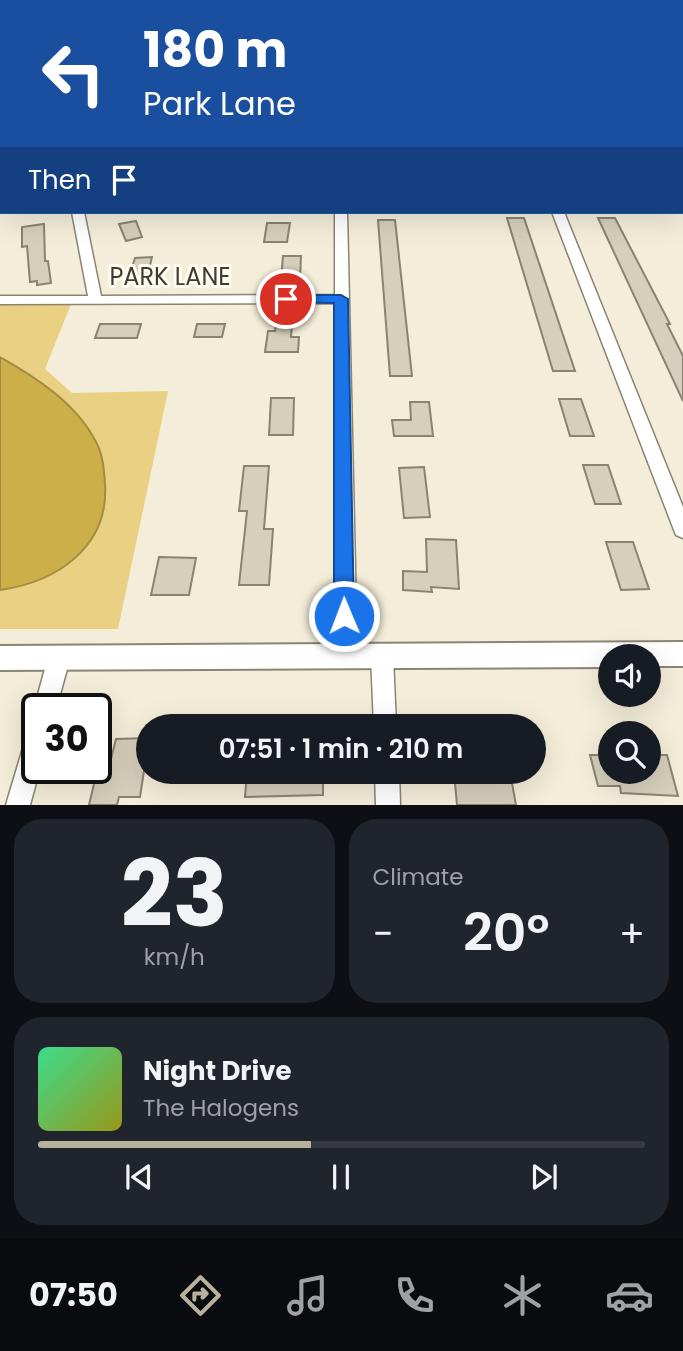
<!DOCTYPE html>
<meta charset="utf-8">
<style>
:root{--surface:#171b24;--page:#20242c;--text:#f1f3f6;--muted:#9ea1a6;--line:#363941;--accent:#b8b29d}
body{margin:0;font-family:Poppins,sans-serif;background:var(--page);color:var(--text);height:100vh;display:flex;flex-direction:column;font-size:26px;white-space:nowrap}
*{box-sizing:border-box;margin:0}
p{font-size:23px;color:var(--muted)}
.icon{flex:none;width:38px;height:38px;fill:none;stroke:currentColor;stroke-width:2;stroke-linecap:round;stroke-linejoin:round}
.map{position:relative;height:805px;overflow:hidden}
.side{display:flex;flex-direction:column;gap:14px;padding:14px;background:#0d0f14;flex:1}
.side>*{flex:none}
.guide{position:absolute;left:0px;top:0px;width:684px;height:214px;box-shadow:0 7px 28px #0002;background:#1a4fa0;color:#fff;overflow:hidden}
.controls{position:absolute;left:598px;top:644px;display:grid;gap:14px}
.controls a{display:grid;place-items:center;width:63px;height:63px;border-radius:50%;background:var(--surface);box-shadow:0 7px 28px #0002;font-size:35px}
.speed{position:absolute;left:21px;top:693px;display:flex;gap:14px;font-size:35px;font-weight:700;text-align:center}
.speed>*{display:grid;place-content:center;width:91px;height:91px;border-radius:50%;background:var(--surface);box-shadow:0 7px 28px #0002;line-height:1}
.speed .limit{border:4px solid #111;border-radius:10px;background:#fff;color:#111}
.pin{position:absolute;display:grid;place-items:center;width:60px;height:60px;color:#fff;margin:-30px;border:4px solid #fff;border-radius:50%;box-shadow:0 2px 7px #0007}
.me{position:absolute;width:77px;margin:-38px;rotate:359deg;stroke-linejoin:round;filter:drop-shadow(0 0 5px #0008)}
.turn{display:flex;align-items:center;gap:24px;height:147px;padding:0 28px;font-size:32px}
.turn .icon{width:91px;height:91px;stroke-width:2.5}
.turn b{display:block;font-size:49px;line-height:60px}
.then{display:flex;align-items:center;height:66px;padding:0 28px;background:#0003;gap:14px;font-size:26px}
.big{font-size:52px;font-weight:600;line-height:1.1}
.side .card{flex:1;display:flex;flex-direction:column;justify-content:center;gap:10px;min-width:0;padding:0 24px;border-radius:28px;background:var(--page)}
.side .dial{align-items:center;gap:0}
.dial b{font-size:91px;line-height:1}
.song{display:flex;align-items:center;gap:21px}
.cover{width:84px;height:84px;border-radius:10px;background:linear-gradient(135deg,hsl(150 70% 55%),hsl(60 70% 35%))}
.played{height:7px;border-radius:4px;background:linear-gradient(90deg,var(--accent) 45%,var(--line) 45%)}
.keys{display:flex;justify-content:space-around;direction:ltr}
.heat{display:flex;justify-content:space-between;align-items:center;font-size:38px;direction:ltr}
.side .tiles{flex:1;display:grid;gap:14px;grid-template-columns:1fr 1fr}
.card:last-child{grid-column:span 2}
.trip{position:absolute;left:136px;top:714px;width:410px;height:70px;border-radius:35px;background:var(--surface);box-shadow:0 7px 28px #0002;font-weight:600;line-height:70px;text-align:center}
.tab-bar{display:flex;height:112px;justify-content:space-around;align-items:center;background:#090b0e;color:var(--muted)}
.tab-bar .icon{width:49px;height:49px}
.tab-bar .on{color:var(--accent)}
.tab-bar b{font-size:32px;color:var(--text)}
.map>svg:first-child{display:block}
</style>
<div class="map">
<svg width="683" height="805" viewBox="0 0 683 805">
<rect width="100%" height="100%" fill="#f4edd9"/>
<path fill="#e9d083" d="M71,304l-26,65 27,24 96,-2 -50,238h-118v-324z"/>
<path fill="#cdaf4a" stroke="#a28c43" stroke-width="2" d="M0,357c36,20 77,47 96,85 7,13 8,27 9,42 4,63 -48,98 -105,106z"/>
<path fill="#d5cfbb" stroke="#898371" stroke-width="2" d="M507,218h17l51,153h-22z
M598,218h17l55,106h-3l16,32v45z
M378,220h17l17,156h-22z
M136,221l6,16 -16,4 -7,-17z
M267,223h23l-3,19h-23z
M44,224l1,37h3l3,22 -14,2v-4l-7,1 -3,-36 -5,1v-20z
M283,256h18l-1,24h-19z
M152,257l-4,17h-18l5,-16z
M100,324h41l-4,14h-42z
M197,324h28l-3,13h-28z
M276,324h16l-1,13h8l-1,15h-33l3,-21h7z
M271,398h23l-1,37h-24z
M559,399h22l13,37h-24z
M410,402h19l4,34h-39l-2,-16h19z
M583,465h25l13,39h-26z
M244,466h25l-5,63h9l-4,56h-30l8,-74h-8z
M424,467l6,50 -26,1 -5,-50z
M426,539l30,1 3,49 -28,-2 1,5 -29,-2v-19l24,1z
M606,542h27l16,47 -28,1z
M159,557l37,1 -7,37h-38z
M149,738l-9,59h-21l-2,8h-28l9,-38h11l7,-28z
M590,755h21v17h38v-17h18l11,41 -57,-3 -1,-7h-22z
M247,772h76v23l-78,2z
M454,772h56l6,33h-59z"/>
<g fill="none" stroke-linecap="round" stroke-linejoin="round">
<defs>
<path id="minor" d="M104,0h8v2h-8z
M203,0h8v2h-8z
M394,0h8v2h-8z
M582,0h8v2h-7z
M675,0h8v4l-1,-2z
M0,9h2v4h-2z
M682,55h1v6h-1z
M682,117h1v6h-1z
M72,212h12l17,84 234,-1v-83h12l10,444 -4,7 -7,3 -7,-3 -4,-7v-353l-335,1v-8h88z
M552,212h12l119,295v31l-7,-3 -2,-5z
M382,646l7,3 4,7 3,70h-22l-3,-70 4,-7z
M59,648l7,3 4,7 -14,51h-19v7l-3,-7 14,-51 4,-7z
M37,727v41h3l-10,37h-24l20,-67 3,-8z
M375,772h24l1,33h-24z"/>
<path id="major" d="M683,642v24h-34v-10h-38v11l-611,3v-24z"/>
</defs>
<use href="#minor" stroke="#8a8472" stroke-width="3"/>
<use href="#major" stroke="#8a8472" stroke-width="4"/>
<use href="#minor" fill="#fff" fill-rule="evenodd"/>
<use href="#major" fill="#fff" fill-rule="evenodd"/>
</g>
<path fill="#1a73e8" stroke="#114b97" stroke-width="2" d="M286,295h55l7,4 6,317 -3,7 -7,2 -7,-2 -3,-7v-313l-53,-1v-6z"/>
<g text-anchor="middle" stroke-width="6" stroke-linejoin="round" paint-order="stroke">
<g font-size="24" fill="#3e3b34" stroke="#fffbef">
<text x="170" y="285">PARK LANE</text>
</g>
</g>
</svg>
<div class="controls">
<a><svg class="icon" aria-label="sound" viewBox="0 0 24 24"><path d="M4 9h4l5-4v14l-5-4H4zM17 9q2 3 0 6"/></svg></a>
<a><svg class="icon" aria-label="search" viewBox="0 0 24 24"><circle cx="10" cy="10" r="6"/><path d="M15 15l6 6"/></svg></a>
</div>
<div class="speed"><div class="limit">30</div></div>
<div class="pin" style="left:286px;top:299px;background:#d93025"><svg class="icon" aria-label="arrive" viewBox="0 0 24 24"><path d="M6 21V4h12l-3 4 3 4H6"/></svg></div>
<svg class="me" style="left:344px;top:616px" viewBox="-20 -20 40 40"><circle r="17" fill="#1a73e8" stroke="#fff" stroke-width="3"/><path d="M0-11L8 9 0 5-8 9z" fill="#fff"/></svg>
<div class="trip">07:51 · 1 min · 210 m</div>
<div class="guide">
<div class="turn"><svg class="icon" aria-label="left" viewBox="0 0 24 24"><path d="M17 20v-9H6M10 6l-5 5 5 5"/></svg><div><b>180 m</b>Park Lane</div></div>
<div class="then">Then<svg class="icon" aria-label="arrive" viewBox="0 0 24 24"><path d="M6 21V4h12l-3 4 3 4H6"/></svg></div>
</div>
</div>
<section class="side">
<div class="tiles">
<div class="card dial"><b>23</b><p>km/h</p></div>
<div class="card"><p>Climate</p>
<div class="heat"><a>−</a><b class="big">20°</b><a>+</a></div>
</div>
<div class="card">
<div class="song"><i class="cover"></i><div><b>Night Drive</b><p>The Halogens</p></div></div>
<div class="played"></div>
<div class="keys"><svg class="icon" aria-label="previous" viewBox="0 0 24 24"><path d="M18 5L8 12l10 7zM5 5v14"/></svg><svg class="icon" aria-label="pause" viewBox="0 0 24 24"><path d="M8 5v14M16 5v14"/></svg><svg class="icon" aria-label="next" viewBox="0 0 24 24"><path d="M6 5l10 7-10 7zM19 5v14"/></svg></div>
</div>
</div>
</section>
<nav class="tab-bar">
<b>07:50</b>
<svg class="icon on" aria-label="directions" viewBox="0 0 24 24"><path d="M12 3l9 9-9 9-9-9zM9 14v-3h6M13 9l2 2-2 2"/></svg>
<svg class="icon" aria-label="music" viewBox="0 0 24 24"><path d="M9 18V5l10-2v13"/><circle cx="6" cy="18" r="3"/><circle cx="16" cy="16" r="3"/></svg>
<svg class="icon" aria-label="phone" viewBox="0 0 24 24"><path d="M5 4h4l2 5-3 2q2 4 5 5l2-3 5 2v4C11 20 4 13 5 4z"/></svg>
<svg class="icon" aria-label="climate" viewBox="0 0 24 24"><path d="M12 3v18M4 7l16 10M4 17L20 7"/></svg>
<svg class="icon" aria-label="car" viewBox="0 0 24 24"><path d="M5 17H2v-5l4-1 3-4h7l3 4 3 1v5h-3M9 17h6M6 11h13"/><circle cx="7" cy="17" r="2"/><circle cx="17" cy="17" r="2"/></svg>
</nav>
